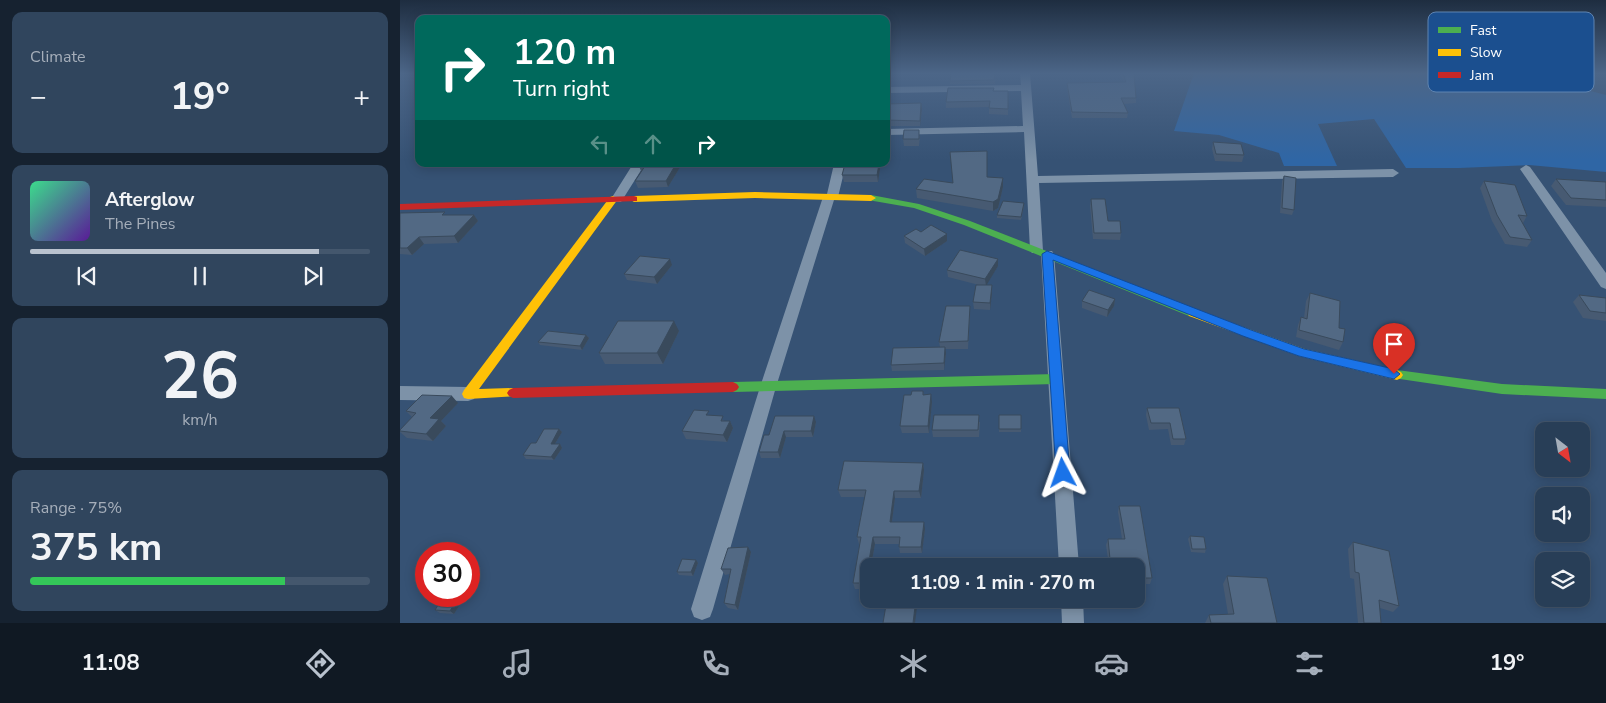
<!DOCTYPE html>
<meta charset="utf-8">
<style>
:root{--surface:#283e57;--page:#30455d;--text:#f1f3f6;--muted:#a5aeba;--line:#44576d;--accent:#b9c2ce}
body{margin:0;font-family:"Nunito Sans",sans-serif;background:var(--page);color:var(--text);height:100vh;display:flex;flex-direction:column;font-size:19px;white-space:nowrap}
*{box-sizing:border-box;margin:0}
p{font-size:16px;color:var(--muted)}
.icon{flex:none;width:28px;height:28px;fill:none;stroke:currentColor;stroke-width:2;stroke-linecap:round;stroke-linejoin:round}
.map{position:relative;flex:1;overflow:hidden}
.panel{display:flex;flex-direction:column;gap:12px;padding:12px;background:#162230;width:400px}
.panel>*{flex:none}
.guide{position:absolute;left:15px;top:15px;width:475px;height:152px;border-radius:10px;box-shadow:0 2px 12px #0003,0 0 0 1px var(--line);background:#00695c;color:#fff;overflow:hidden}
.needle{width:32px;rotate:149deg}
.controls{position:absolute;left:1135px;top:422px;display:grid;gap:10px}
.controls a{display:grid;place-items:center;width:55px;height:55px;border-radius:10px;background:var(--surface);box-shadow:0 2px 12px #0003,0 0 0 1px var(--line);font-size:25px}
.speed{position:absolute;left:15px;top:542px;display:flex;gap:10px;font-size:25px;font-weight:700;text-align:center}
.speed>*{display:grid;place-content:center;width:65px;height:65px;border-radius:50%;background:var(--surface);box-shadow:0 2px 12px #0003,0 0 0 1px var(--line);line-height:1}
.speed .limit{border:8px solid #d22;background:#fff;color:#111}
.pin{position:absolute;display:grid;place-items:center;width:42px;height:42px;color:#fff;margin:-51px -21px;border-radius:50% 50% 50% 0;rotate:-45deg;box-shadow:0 0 5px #0007}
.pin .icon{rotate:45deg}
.me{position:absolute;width:55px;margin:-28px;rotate:356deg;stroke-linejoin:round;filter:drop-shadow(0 0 4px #0008)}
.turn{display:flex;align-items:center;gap:18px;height:105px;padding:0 15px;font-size:22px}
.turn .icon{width:65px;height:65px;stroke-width:2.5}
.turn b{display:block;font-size:35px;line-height:42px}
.lanes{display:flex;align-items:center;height:48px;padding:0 15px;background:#0003;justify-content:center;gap:25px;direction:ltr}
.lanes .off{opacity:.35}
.big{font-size:38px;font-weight:700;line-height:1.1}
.panel .card{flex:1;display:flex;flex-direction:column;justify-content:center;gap:8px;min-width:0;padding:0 18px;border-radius:10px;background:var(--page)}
.panel .dial{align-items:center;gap:0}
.dial b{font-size:65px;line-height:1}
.song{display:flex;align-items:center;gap:15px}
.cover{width:60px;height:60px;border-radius:8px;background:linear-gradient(135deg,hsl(150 70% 55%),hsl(270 70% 35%))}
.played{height:5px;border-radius:2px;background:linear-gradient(90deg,var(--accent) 85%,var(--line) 85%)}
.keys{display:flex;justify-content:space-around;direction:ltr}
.heat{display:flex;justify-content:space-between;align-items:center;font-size:28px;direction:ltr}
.charge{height:8px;border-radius:4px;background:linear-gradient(90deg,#34c759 75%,var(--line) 0)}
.trip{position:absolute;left:460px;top:558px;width:285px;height:50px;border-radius:10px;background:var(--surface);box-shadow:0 2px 12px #0003,0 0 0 1px var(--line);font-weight:700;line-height:50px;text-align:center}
.dock{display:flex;height:80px;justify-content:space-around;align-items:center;background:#101923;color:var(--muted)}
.dock .icon{width:35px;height:35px}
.dock .active{color:var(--accent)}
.dock b{font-size:22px;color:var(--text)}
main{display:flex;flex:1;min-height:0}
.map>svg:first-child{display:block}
</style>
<main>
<section class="panel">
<div class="card"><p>Climate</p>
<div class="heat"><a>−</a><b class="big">19°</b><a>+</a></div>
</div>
<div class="card">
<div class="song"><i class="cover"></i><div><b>Afterglow</b><p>The Pines</p></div></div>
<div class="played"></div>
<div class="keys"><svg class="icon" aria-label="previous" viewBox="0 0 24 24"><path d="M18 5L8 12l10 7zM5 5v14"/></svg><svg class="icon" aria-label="pause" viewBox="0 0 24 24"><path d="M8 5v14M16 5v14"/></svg><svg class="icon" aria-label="next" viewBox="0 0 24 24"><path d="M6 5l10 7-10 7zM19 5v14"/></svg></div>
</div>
<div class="card dial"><b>26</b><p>km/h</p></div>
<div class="card"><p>Range · 75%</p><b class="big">375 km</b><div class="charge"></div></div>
</section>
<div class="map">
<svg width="1206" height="623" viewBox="0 0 1206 623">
<rect width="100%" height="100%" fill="#365274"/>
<path fill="#2f66a5" d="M794,73h327l85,22v77l-77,-7 -70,3h-53l-32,-49 -56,5 19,42h-53l-5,-13 -60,-18 -45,-4z"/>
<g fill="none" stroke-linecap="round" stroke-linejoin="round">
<path fill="#7d92a8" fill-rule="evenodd" d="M620,73h10l8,103 355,-7 6,4 -6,4 -354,6 4,68h9l2,3 25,312h-20l-18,-313h-9l-2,-3 -6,-118 -138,3v-6l137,-3 -2,-35 -135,2v-6l135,-2z
M233,164h12l-24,38h-8l-2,-3z
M434,164h12l-8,33 -4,3 -58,187 -63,222 -3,8 -8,3 -8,-3 -3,-8 69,-222 63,-190 4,-3z
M1126,165l4,2 76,106v16l-5,-2 -81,-118z
M0,386l68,1 6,2 2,5 -2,5 -6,2 -68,-1z
M661,599h22l1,24h-22z"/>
<path fill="#4caf50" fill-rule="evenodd" d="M471,195l48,9 51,17 227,89 2,3 -6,4 -4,-1 -225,-91 -50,-17 -46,-8 -2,-2z
M997,370l105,14 104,5v10l-104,-5 -109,-16 -2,-3 2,-3z
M656,374l4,2 2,3 -2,3 -4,2 -323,8 -4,-2 -2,-3 2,-3 4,-2z"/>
<path fill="#ffc107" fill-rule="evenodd" d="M355,192l116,3 5,3 -5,3 -116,-3 -121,4 -5,-3 5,-3z
M213,196l5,3 -139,190 34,-1 4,2 2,3 -2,3 -49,3 -4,-1 -2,-4 2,-4 146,-193z
M793,309l112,40 92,21 4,2 2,3 -2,3 -4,2 -98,-24 -110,-40 -2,-3z"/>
<path fill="#c62828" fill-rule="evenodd" d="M234,196l3,1v4l-237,9v-6z
M333,382l4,2 2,3 -2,3 -4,2 -220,6 -4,-2 -2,-3 2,-3 4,-2z"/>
</g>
<path fill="#475a72" d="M720,73h14l2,25v5l-13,1 5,9 -1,5h-55l-5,-30v-5l57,-1z
M595,74v10h-45v-3z
M594,91h14v24l-19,-1v-7l-43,1v-6z
M521,103l1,6 -2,17h-34v-22z
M520,136l-1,10h-15l-1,-7z
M813,142l31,13 -2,7 -27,-1 -3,-12z
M550,152l37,25 16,10 -5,21 -5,3 -76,-13 -1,-9 37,-6z
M282,164l-14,23 -30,1 -3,-7 6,-10 -2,-5z
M480,169l-2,13h-34l-2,-7z
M884,176l10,34 -2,5 -12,-2 2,-32z
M1156,179l50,3v25l-40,-2 -15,-19z
M1084,181l43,35 -4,7 9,17 -5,7 -22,-3 -13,-23 -12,-33z
M691,199l17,22 13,12 -1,7 -27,-1 -3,-33z
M624,206l-3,14 -24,-2v-3z
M0,213l47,2h27l4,6 -20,22 -34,1 -12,11 -12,-1z
M521,232l26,9 -22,15 -20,-13 -1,-7z
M272,265l-15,19 -30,-4 -3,-6z
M598,266l-12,19 6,8 -2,17 -16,-1 -1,-7 6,-17 -31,-8 -1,-7z
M910,293l29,35 4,14 -4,8 -43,-13 2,-12 3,-8 3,1 2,-17z
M1179,295l27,3v23l-23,-3 -10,-16z
M715,299l-1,7 -7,11 -25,-9v-7z
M570,313l-2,36h-23l1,4 -2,17 -52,1 -1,-6 49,-18 -1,-5z
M279,331l-16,33h-58l-6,-11z
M186,335l3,3 -7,12 -42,-5 -2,-3z
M523,391l1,4 8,7 -3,31h-27l-2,-7 11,-31z
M58,403l-17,18 5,5 -13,15 -26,-3 -7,-6v-2l12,-13 -6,-6z
M747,408h32l7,31 -2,6h-13l-3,-16 -19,1 -3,-15z
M311,415l14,6h5l3,7 -6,14 -41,-3 -4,-8z
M599,415h22v17h-22z
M416,422l-3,15h-27l-6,21h-19l-2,-6 10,-17z
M580,422l-1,15h-46l-1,-7z
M159,429l3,3 -7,12h5l2,4 -8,12 -28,-1 -3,-4 13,-12z
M523,463l1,7 -3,28h-26l-3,24 33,7 -3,24h-22l-1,-6v-3h-24l-3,17h30l1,5h-34v23h-14l-2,-6 7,-39h-1l-2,-7 8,-40h-24l-3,-7z
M719,506l33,72 -2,6h-14v-18h-33l1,-7h4l-2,-14 2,-6h14l-4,-27z
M790,536l16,13 -1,4 -14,-1 -3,-13z
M953,542l46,64 -6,6 -13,-4 1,15h-23l-4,-44 -4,-1 -2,-29z
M351,552l-13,58 -10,-2 -4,-5 6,-29 -5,1 -4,-6z
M296,560l2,3 -5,13 -14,-1 -2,-3z
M827,576l50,47h-72l4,-8 19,-1 -5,-30z
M44,596h17l3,2 -10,16 -14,-1 -5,-3z"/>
<path fill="#394a5c" d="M521,103l1,6 -2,17v-5z
M276,164h6l-14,23 -2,-6z
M479,164l1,5 -2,13 -1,-7z
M603,178v9l-5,21 -5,3v-9z
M74,215l4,6 -20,22 -4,-7z
M547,234v7l-22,15 -1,-7z
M19,237l5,7 -12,11 -5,-7z
M270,259l2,6 -15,19 -3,-7z
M598,259v7l-12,20 -1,-7z
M592,285v8l-2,17v-7z
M715,299l-1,7 -7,11 1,-7z
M274,321l5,10 -16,33 -6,-11z
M186,335l3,3 -7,12 -2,-4z
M545,347l1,6 -2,17v-7z
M531,394l1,8 -3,31 -1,-7z
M52,396l6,7 -17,18 5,5 -13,15 -7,-7 4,-16z
M414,416l2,6 -3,15 -2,-6z
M330,421l3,7 -6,14 -4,-7z
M159,429l3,3 -9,15 -2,-3z
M384,431l2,6 -6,21 -2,-6z
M160,444l2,4 -8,12 -3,-3z
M523,463l1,7 -3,28 -2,-7z
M494,491l1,7 -4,31 -1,-7z
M524,522l1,7 -3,24 -1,-6z
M473,537l2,7 -4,22 -2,-5z
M348,547l3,5 -13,58 -3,-5z
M296,560l2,3 -5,13 -2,-4z
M59,596h2l3,2 -10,16 -4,-3z
M516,599h2l-3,24h-2z"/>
<path fill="#526984" stroke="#394a5c" d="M551,73h26l18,1 -1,6 -44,1z
M723,73h11l2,25h-15l7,15 -56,-1 -5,-29 59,-1z
M548,88h46l-1,3h15v18l-19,-1 1,-7 -44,1z
M521,103l-1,18 -34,-1v-16z
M504,130h15v9h-16z
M813,142l28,2 3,11 -28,-1z
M587,151v26l16,1 -5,21 -5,3 -77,-13 8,-10 29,4 -3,-31z
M241,164h35l-10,17h-31l10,-15h-6z
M445,164h34l-2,11h-35z
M884,176l12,2 -2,32 -12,-2z
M1156,179l50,3v18l-35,-2z
M1084,181l31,4 12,31 -9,-1 14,25 -22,-3 -13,-22z
M691,199h14l3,22h12l1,12h-27z
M603,201l21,2 -3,14 -24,-2z
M45,212l-3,3h32l-20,21 -35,1 -12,11h-7v-35z
M531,225l16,9 -23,15 -20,-13 12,-7 5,3z
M560,250l38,9 -13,20 -38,-9z
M240,256l30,3 -16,18 -30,-3z
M576,285h16l-2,18 -17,-1z
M689,290l26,9 -7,11 -26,-9z
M910,293l30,8 -1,27 6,1 -2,13 -44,-12 2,-13 6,2z
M1179,295l27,3v15l-16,-2z
M546,306h24l-2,35 -29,1z
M218,321h56l-17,32h-58z
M148,331l38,4 -6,11 -42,-4z
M545,347l-1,16 -53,2 2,-17z
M512,391h11v4l8,-1 -3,32h-28l4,-31h7z
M22,395l30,1 -22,22 9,1 -13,15 -26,-3v-1l16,-17 -10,-2z
M747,408h32l7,31h-13l-3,-16h-19z
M294,410l15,1 -3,4 17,1 -2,5h9l-7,14 -41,-4z
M534,415h45l-1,15h-46z
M599,415h22v14h-22z
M375,416h39l-3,15h-27l-6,21h-19l5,-17h5z
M144,429h15l-8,15h9l-9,13 -28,-2 8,-12h5z
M444,461l79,2 -4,28h-25l-4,31h34l-3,25h-22l1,-10h-27l-4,24h33l-1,5h-32v17h-16l8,-46h-4l9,-47h-28z
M719,506h21l12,72h-16v-12h-32v-7h6l-2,-20h17z
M790,536l14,1 2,12h-14z
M953,542l36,9 10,55 -20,-6 2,23h-17l-5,-50 -4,-1z
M348,547l-13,58 -11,-2 7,-34h-10l7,-21z
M282,559l14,1 -5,12h-14z
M827,576l40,2 10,45h-66l-2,-8 25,-1z
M44,596h15l-9,15 -15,-1z
M487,599h29l-3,24h-30z"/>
<linearGradient id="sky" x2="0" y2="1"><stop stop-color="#1e2d40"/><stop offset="0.46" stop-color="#4c6688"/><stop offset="1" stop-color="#4c6688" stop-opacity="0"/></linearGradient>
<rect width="1206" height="160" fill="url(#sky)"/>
<path fill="#1a73e8" stroke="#114b97" d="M647,251l204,79 53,19 90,20 6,5 -6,5 -95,-23 -56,-20 -190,-76 17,213 -2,4 -5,2 -5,-2 -2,-4 -14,-219z"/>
<rect x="1028" y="12" width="166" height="80" rx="8" fill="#1b4f8f" stroke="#5f84b1" stroke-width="1"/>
<rect x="1038" y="27" width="23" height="6" fill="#4caf50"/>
<rect x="1038" y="49" width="23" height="7" fill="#ffc107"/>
<rect x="1038" y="72" width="23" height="6" fill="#c62828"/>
<g font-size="14" fill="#fff">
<text x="1070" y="35">Fast</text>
<text x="1070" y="57">Slow</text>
<text x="1070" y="80">Jam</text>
</g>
</svg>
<div class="controls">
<a><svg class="needle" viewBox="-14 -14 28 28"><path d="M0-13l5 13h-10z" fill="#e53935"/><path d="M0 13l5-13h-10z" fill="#a5aeba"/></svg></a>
<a><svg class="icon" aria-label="sound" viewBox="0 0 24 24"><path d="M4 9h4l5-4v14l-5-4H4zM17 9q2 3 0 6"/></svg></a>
<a><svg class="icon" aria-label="layers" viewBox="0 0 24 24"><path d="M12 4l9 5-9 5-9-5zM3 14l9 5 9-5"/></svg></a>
</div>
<div class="speed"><div class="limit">30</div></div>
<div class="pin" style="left:994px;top:374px;background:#d93025"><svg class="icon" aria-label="arrive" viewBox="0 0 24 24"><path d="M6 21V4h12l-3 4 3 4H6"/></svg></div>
<svg class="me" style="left:663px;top:473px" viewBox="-20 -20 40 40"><path d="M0-17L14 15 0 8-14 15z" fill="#1a73e8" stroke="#fff" stroke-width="4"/></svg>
<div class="trip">11:09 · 1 min · 270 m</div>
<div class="guide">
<div class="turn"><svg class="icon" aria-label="right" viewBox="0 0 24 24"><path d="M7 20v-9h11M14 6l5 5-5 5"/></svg><div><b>120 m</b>Turn right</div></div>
<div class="lanes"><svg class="icon off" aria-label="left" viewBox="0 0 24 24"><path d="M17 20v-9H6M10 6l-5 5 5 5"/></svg><svg class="icon off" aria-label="ahead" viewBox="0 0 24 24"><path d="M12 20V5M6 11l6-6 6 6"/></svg><svg class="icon" aria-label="right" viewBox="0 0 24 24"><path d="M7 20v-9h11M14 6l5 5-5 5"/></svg></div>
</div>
</div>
</main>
<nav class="dock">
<b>11:08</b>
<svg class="icon active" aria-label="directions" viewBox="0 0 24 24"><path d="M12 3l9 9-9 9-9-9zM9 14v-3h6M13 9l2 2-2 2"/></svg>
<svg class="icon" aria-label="music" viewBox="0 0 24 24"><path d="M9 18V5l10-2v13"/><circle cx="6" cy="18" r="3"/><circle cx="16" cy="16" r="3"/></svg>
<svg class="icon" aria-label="phone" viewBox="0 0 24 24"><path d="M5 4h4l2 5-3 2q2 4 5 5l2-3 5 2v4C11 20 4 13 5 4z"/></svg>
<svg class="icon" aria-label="climate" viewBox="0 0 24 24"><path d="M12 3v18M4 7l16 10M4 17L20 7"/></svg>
<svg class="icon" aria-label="car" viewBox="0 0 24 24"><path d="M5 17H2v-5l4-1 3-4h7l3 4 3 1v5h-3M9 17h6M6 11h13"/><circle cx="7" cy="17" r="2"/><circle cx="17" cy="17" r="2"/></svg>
<svg class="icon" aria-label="filters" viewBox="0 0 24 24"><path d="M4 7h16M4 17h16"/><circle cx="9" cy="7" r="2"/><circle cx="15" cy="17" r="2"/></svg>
<b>19°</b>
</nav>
